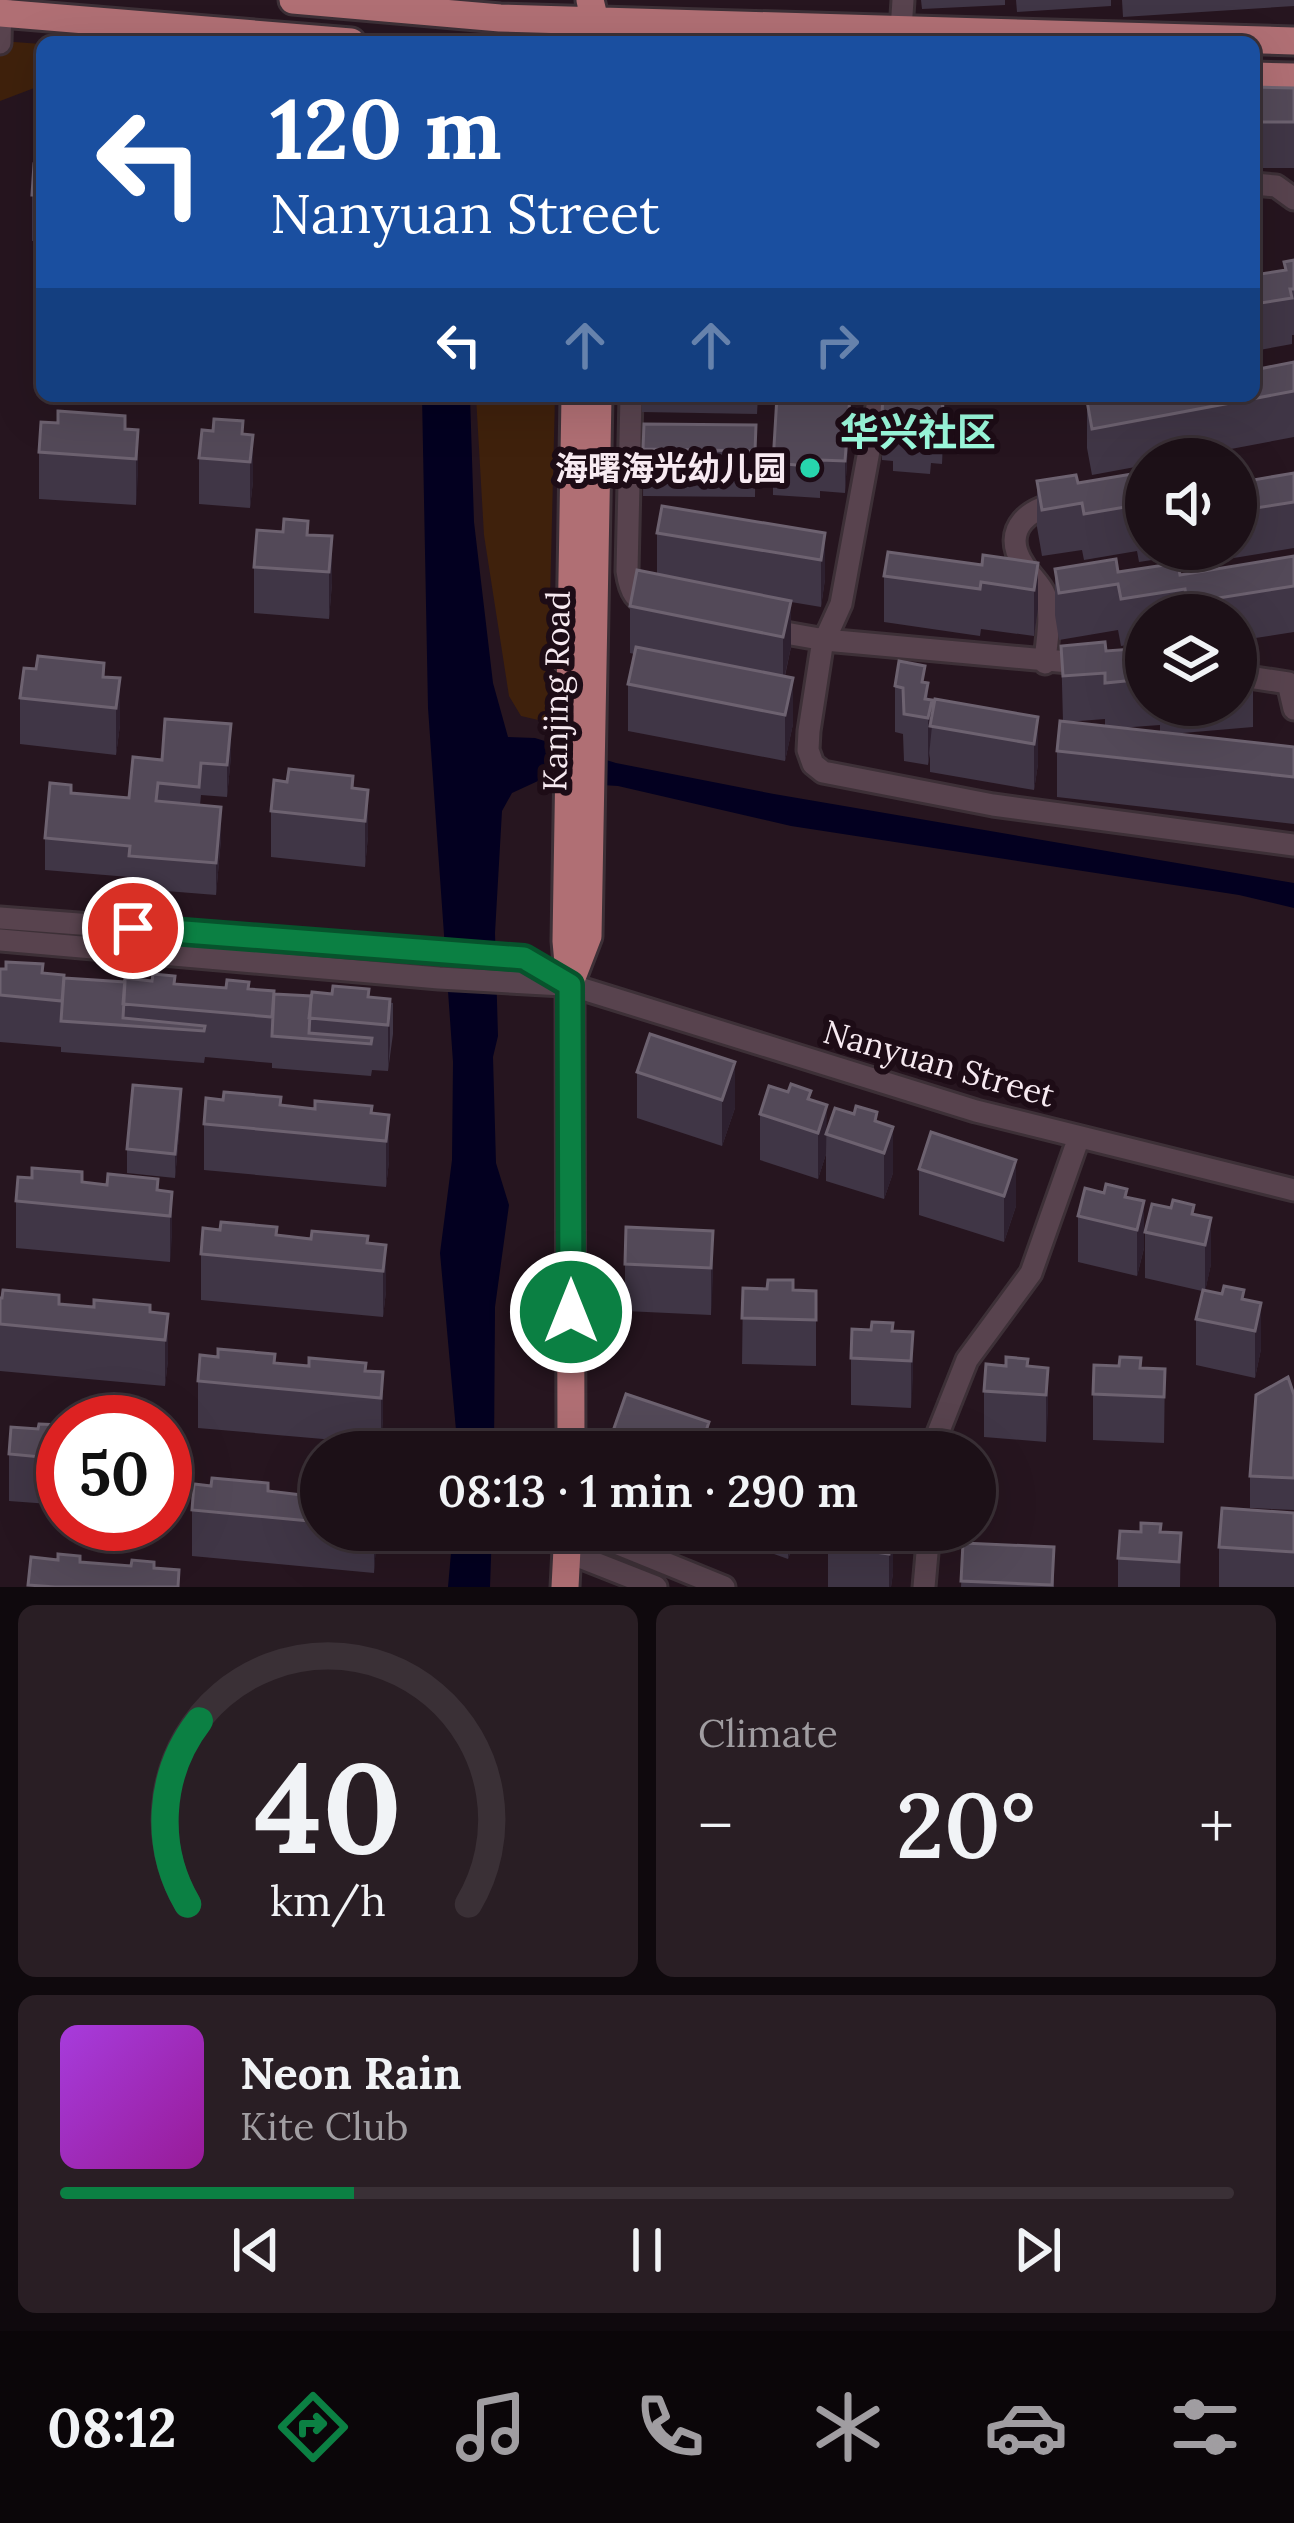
<!DOCTYPE html>
<meta charset="utf-8">
<style>
:root{--surface:#1c1017;--page:#291e24;--text:#f1f3f6;--muted:#a09da1;--line:#3a3036;--accent:#0b8043}
body{margin:0;font-family:Lora,"Noto Sans SC",serif;background:var(--page);color:var(--text);height:100vh;display:flex;flex-direction:column;font-size:45px;white-space:nowrap}
*{box-sizing:border-box;margin:0}
p{font-size:39px;color:var(--muted)}
.icon{flex:none;width:66px;height:66px;fill:none;stroke:currentColor;stroke-width:2;stroke-linecap:round;stroke-linejoin:round}
.map{position:relative;height:1587px;overflow:hidden}
.panel{display:flex;flex-direction:column;gap:18px;padding:18px;background:#0f090d;flex:1}
.panel>*{flex:none}
.hud{position:absolute;left:36px;top:36px;width:1224px;height:366px;border-radius:18px;box-shadow:0 12px 48px #0002,0 0 0 3px var(--line);background:#1a4fa0;color:#fff;overflow:hidden}
.tools{position:absolute;left:1125px;top:438px;display:grid;gap:24px}
.tools a{display:grid;place-items:center;width:132px;height:132px;border-radius:50%;background:var(--surface);box-shadow:0 12px 48px #0002,0 0 0 3px var(--line);font-size:60px}
.speed{position:absolute;left:36px;top:1395px;display:flex;gap:24px;font-size:60px;font-weight:700;text-align:center}
.speed>*{display:grid;place-content:center;width:156px;height:156px;border-radius:50%;background:var(--surface);box-shadow:0 12px 48px #0002,0 0 0 3px var(--line);line-height:1}
.speed .limit{border:18px solid #d22;background:#fff;color:#111}
.pin{position:absolute;display:grid;place-items:center;width:102px;height:102px;color:#fff;margin:-51px;border:6px solid #fff;border-radius:50%;box-shadow:0 3px 12px #0007}
.me{position:absolute;width:132px;margin:-66px;rotate:0deg;stroke-linejoin:round;filter:drop-shadow(0 0 9px #0008)}
.turn{display:flex;align-items:center;gap:42px;height:252px;padding:0 36px;font-size:54px}
.turn .icon{width:156px;height:156px;stroke-width:2.5}
.turn b{display:block;font-size:84px;line-height:102px}
.lanes{display:flex;align-items:center;height:114px;padding:0 36px;background:#0003;justify-content:center;gap:60px;direction:ltr}
.lanes .off{opacity:.35}
.big{font-size:90px;font-weight:600;line-height:1.1}
.panel .card{flex:1;display:flex;flex-direction:column;justify-content:center;gap:18px;min-width:0;padding:0 42px;border-radius:18px;background:var(--page)}
.panel .dial{align-items:center;gap:0}
.dial svg{height:312px;overflow:visible;fill:none;stroke:var(--line);stroke-width:7;stroke-linecap:round;text-anchor:middle}
.dial text{fill:var(--text);stroke:none}
.song{display:flex;align-items:center;gap:36px}
.cover{width:144px;height:144px;border-radius:18px;background:linear-gradient(135deg,hsl(280 70% 55%),hsl(300 70% 35%))}
.played{height:12px;border-radius:6px;background:linear-gradient(90deg,var(--accent) 25%,var(--line) 25%)}
.keys{display:flex;justify-content:space-around;direction:ltr}
.heat{display:flex;justify-content:space-between;align-items:center;font-size:66px;direction:ltr}
.panel .tiles{flex:1;display:grid;gap:18px;grid-template-columns:1fr 1fr}
.card:last-child{grid-column:span 2}
.trip{position:absolute;left:300px;top:1431px;width:696px;height:120px;border-radius:60px;background:var(--surface);box-shadow:0 12px 48px #0002,0 0 0 3px var(--line);font-weight:600;line-height:120px;text-align:center}
.tabs{display:flex;height:192px;justify-content:space-around;align-items:center;background:#0b0609;color:var(--muted)}
.tabs .icon{width:84px;height:84px}
.tabs .on{color:var(--accent)}
.tabs b{font-size:54px;color:var(--text)}
.map>svg:first-child{display:block}
</style>
<div class="map">
<svg width="1294" height="1587" viewBox="0 0 1294 1587">
<rect width="100%" height="100%" fill="#26151f"/>
<path fill="#3f210c" d="M0,41l42,3v41l-42,16z
M476,396h79l-8,326 -26,-6 -12,-20 -25,-161z"/>
<path fill="#030020" d="M422,396h48l4,126 19,161 15,54 27,1 81,25 158,31 520,89v25l-55,-13 -448,-69 -173,-40 -80,-5 -26,12 -10,18 -7,122 3,103 -5,21 3,106 13,42 -14,102 -1,145h-36l-18,-199 12,-93 1,-98 -25,-354z
M453,1530h39l-2,57h-42z"/>
<g fill="none" stroke-linecap="round" stroke-linejoin="round">
<defs>
<path id="minor" d="M901,30l2,-30
M0,43l1,-42
M1254,184l22,2 18,13
M631,396l-4,175c3,21 8,31 29,36
M879,396l-38,208 -19,42 -13,85 -1,19 5,14 10,8 170,33 301,40
M763,629l62,11 321,29
M1045,663c1,-20 8,-49 0,-68 -4,-11 -16,-20 -22,-31 -23,-35 8,-59 42,-61
M1236,675l52,8 6,26
M0,918l525,40 45,27 406,126 318,79
M0,940l439,38 124,7
M936,1452l2,-19 29,-73 64,-87 48,-136
M584,1530l140,57
M567,1552l89,35
M924,1587l5,-57"/>
<path id="major" d="M293,0l207,18 794,23
M590,0l10,42
M0,13l351,29
M1254,76l40,1
M573,975l15,-39 10,-540
M571,1452l-1,-467 -4,-44 9,-545
M565,1587l3,-57"/>
</defs>
<use href="#minor" stroke="#3d3037" stroke-width="27"/>
<use href="#major" stroke="#3d3037" stroke-width="33"/>
<use href="#minor" stroke="#58434e" stroke-width="21"/>
<use href="#major" stroke="#b06f74" stroke-width="27"/>
</g>
<path fill="#403646" fill-rule="evenodd" d="M921,0h84v5l-83,4z
M1016,0h95v6l-94,6z
M1122,0h172v6l-171,11z
M1254,87l40,1v80h-40z
M42,165v76h-10v-46z
M1254,187l4,30v46l-4,1z
M1294,260v75h-2v9l-38,7v-76l30,-5v-8z
M1294,362v75l-116,22h-32v6l-54,10 -5,-27v-47z
M642,396h116l-1,18 -115,-2z
M851,396l-6,97 -25,-2v7l-47,-3v-32z
M945,396l-3,68 -11,-1 -1,11 -37,-3v-10l-11,-1v-46z
M644,424l112,1 -1,72 -112,-1z
M125,429l13,1 -2,75 -97,-6v-47z
M243,434l10,1v46l-3,27 -51,-4v-46z
M1294,473v75l-97,16 -1,-11 -57,9 -2,-11 -53,9 -2,-10 -40,6 -5,-29v-46l97,5 12,-1v64h90v-66z
M657,533h168v46l-4,28 -30,-5v45l-6,29 8,48 -8,37 -157,-30v-47l6,-30 -4,-1v-47l27,-32z
M308,535l24,1v47l-3,36 -75,-6v-46z
M1294,556v76l-58,9v-26h-90v27l-25,4 -3,-16 -59,10 -4,-25v-46l125,6z
M1038,563v46l-4,27 -53,-7 -1,7 -96,-14v-46l98,-11z
M1061,646l45,5 40,-3v57h90v-51l17,27v46l-82,7 123,13v77l-237,-27v-46l6,-29zM1105,719v7l-39,-4zM1160,725v7l-41,-4z
M104,677l16,1v47l-4,30 -96,-11v-46z
M925,683l7,36 106,-2v47l-4,26 -104,-18v-19l-2,12 -24,-4 -1,-27 -8,-2v-46z
M231,756l-4,41 -26,-2 -1,10 21,34 -5,56 -87,-7v-11l-84,-7v-32l26,-45 58,5 33,-38z
M353,788l15,2v46l-3,31 -94,-10v-46z
M0,969l43,4 21,5 185,11 25,5 37,2 58,2 24,5v31l-5,37 -16,-1 -1,6 -99,-8v-5l-67,-6 -1,6 -143,-11v-5l-61,-5z
M650,1034l85,74 -13,38 -85,-28v-46z
M811,1100l16,32 50,-10 16,51 -9,26 -58,-18v-27l-8,25 -58,-19v-46z
M281,1106l108,9v46l-3,26 -182,-17v-46z
M181,1113l-6,65 -48,-5v-24z
M931,1132l85,74 -12,36 -85,-27v-46z
M82,1182l90,10 -2,70 -154,-14v-47z
M1127,1197l17,51 -7,28 -59,-14v-46z
M1194,1214l17,4v46l-6,27 39,8 17,50 -6,29 -59,-13v-46l6,-28 -57,-13v-46z
M713,1231l-2,84 -86,-4v-47z
M277,1235l109,10v46l-3,26 -182,-17v-46z
M743,1288l73,3v75l-74,-2z
M0,1298l168,16v46l-3,26 -165,-15z
M913,1332l-2,76 -60,-3v-47z
M275,1363l108,9v46l-2,26 -183,-16v-47z
M1048,1368l-2,74 -62,-5v-46z
M1165,1369l-1,74 -71,-3v-46z
M1294,1395v115l-44,-2v-32z
M613,1431l96,21h-96z
M61,1432h2v73l-54,-4v-47z
M321,1489v41h56l-3,43 -182,-17v-46l76,-19 34,4z
M1294,1513v74h-75v-40z
M732,1530h66v2l-10,27 -56,-20z
M893,1530v43l-2,14h-63v-42z
M1181,1533l-1,54h-62v-29z
M963,1543l91,4v40h-93z"/>
<path fill="#2d202f" d="M850,396h1l-6,97v-32z
M943,396l2,26 -3,42v-47z
M138,430v46l-2,29v-46z
M253,435v46l-3,27v-46z
M825,533v46l-4,28v-47z
M332,536v47l-3,36v-47z
M1038,563v46l-4,27v-46z
M791,601v46l-8,36v-46z
M120,678v47l-4,30v-47z
M793,678v46l-8,37v-46z
M928,683v35l4,-18v26l-4,39v-47l-3,-19z
M1038,717v47l-4,26v-46z
M231,724v32l-4,41v-32z
M368,790v46l-3,31v-46z
M221,807v32l-5,56v-32z
M390,999v46l-2,26v-46z
M735,1062v46l-13,38v-46z
M181,1089v24l-6,65v-24z
M827,1105l-1,49 -8,25v-46z
M389,1115v46l-3,26v-46z
M893,1127v46l-9,26v-46z
M1016,1160v46l-12,36v-46z
M172,1192v46l-2,24v-46z
M1144,1201v47l-7,28v-46z
M1211,1218v46l-6,28v-47z
M713,1231v47l-2,37v-47z
M386,1245v46l-3,26v-46z
M1261,1303v46l-6,29v-47z
M168,1314v46l-3,26v-46z
M913,1332v47l-2,29v-47z
M1048,1368v46l-2,28v-47z
M383,1372v46l-2,26v-46z
M709,1422v30h-10z
M374,1530h3l-3,43z
M788,1530h10l-10,29z
M893,1530v43l-2,14h-2v-33z"/>
<path fill="#534958" stroke="#6d6270" stroke-width="3" d="M1254,87l40,1v34h-40z
M34,164l8,1v30h-10z
M1254,187l4,30h-4z
M1294,260v29h-4l2,9 -38,6v-29l32,-5 -2,-8z
M1294,362v29l-202,38 -5,-28 28,-5h139v-26z
M777,396h73l-5,65 -25,-1v7l-47,-4z
M883,396h60l-1,21h-11l-1,11 -37,-3 1,-10 -12,-1z
M58,411l67,5v13l13,1 -2,29 -97,-7 2,-30 17,1z
M214,419l29,2 -1,13 11,1 -3,27 -51,-4 3,-28 11,1z
M644,424l112,1 -1,26 -112,-2z
M1294,473v29l-58,9v-28z
M1132,474l2,12 12,-1v30l-7,1 -2,-11 -53,9 -2,-11 -40,7 -5,-29 39,-6 2,8z
M662,506l163,27 -4,27 -164,-27z
M284,519l24,2 -1,14 25,1 -3,36 -75,-5 3,-37 26,2z
M888,552l94,13 1,-10 55,8 -4,27 -53,-8 -1,7 -96,-13z
M1294,556v30l-107,17 -2,-14 -64,10 -3,-15 -59,9 -4,-24 61,-10 2,13 60,-9 2,12z
M637,570l154,31 -8,36 -153,-31z
M1105,642l1,9 40,-3v31l-41,4v-10l-42,3 -2,-30z
M636,647l157,31 -8,37 -157,-31z
M1251,653l2,28 -17,1v-28z
M38,656l66,7 -1,14 17,1 -4,30 -96,-10 4,-30 12,1z
M899,661l26,5 -3,16 6,1 -3,16 7,1 -4,18 -24,-4 -1,-26 -8,-2z
M935,699l103,18 -4,27 -104,-18z
M165,719l66,5 -4,41 -26,-2 -2,24 -41,-4 -2,18 65,6 -5,56 -87,-7 1,-10 -85,-8 5,-55 21,2v8l58,5 4,-41 29,3z
M1060,721l234,26v30l-237,-26z
M289,769l64,7 -1,12 16,2 -3,31 -94,-10 3,-31 13,2z
M6,962l37,2 -1,9 22,2 -2,26 -62,-6v-26h6z
M153,974l22,2 -1,8 52,4 1,-8 22,2 -1,7 26,2 -2,26 -149,-13 2,-26 27,3z
M64,978l61,4 -2,36 82,8 -1,5 -143,-10z
M333,986l36,3 -1,8 22,2 -2,26 -79,-7 3,-26 20,2z
M274,994l37,2 -2,37 63,5 -1,6 -99,-8z
M650,1034l85,28 -13,38 -85,-28z
M791,1084l20,7 -3,8 19,6 -9,28 -58,-19 9,-28 19,6z
M133,1085l48,4 -6,65 -48,-5z
M224,1092l57,5 -1,8 35,4v-8l57,5 -1,7 18,2 -3,26 -182,-17 2,-26 17,2z
M856,1106l21,6 -2,9 18,6 -9,26 -58,-19 9,-26 19,6z
M931,1132l85,28 -12,36 -85,-27z
M32,1168l50,4v10l25,3 1,-11 50,5 -1,11 15,2 -2,24 -154,-15 2,-24 14,1z
M1106,1184l21,5 -2,8 19,4 -7,29 -59,-14 7,-28 19,5z
M1173,1200l21,5 -2,9 19,4 -6,27 -60,-13 7,-28 19,4z
M221,1222l56,5 -1,8 35,4 1,-8 56,5 -1,7 19,2 -3,26 -182,-17 2,-26 17,2z
M626,1227l87,4 -2,37 -86,-4z
M768,1280h25v10l23,1v29l-74,-2 1,-30 24,1z
M1224,1286l20,4 -2,9 19,4 -6,28 -59,-12 7,-29 19,4z
M3,1290l56,5v9l35,3v-7l56,5v7l18,2 -3,26 -165,-16v-26h2z
M872,1322l21,1 -1,8 21,1 -2,29 -60,-3 1,-29 19,1z
M218,1349l57,5 -1,9 35,3v-8l57,5 -1,8 18,1 -2,26 -183,-17 2,-26 18,2z
M1006,1357l22,2 -1,7 21,2 -2,27 -62,-4 2,-27 20,2z
M1120,1357l21,1 -1,10 25,1 -1,28 -71,-3 1,-29 25,1z
M1288,1377l6,18v83l-44,-2 6,-81z
M626,1394l83,28 -10,30h-23l-63,-21z
M39,1424l22,1v7h2v27l-54,-5 2,-27 27,2z
M212,1478l56,5v8l34,4 1,-8 18,2v33l-129,-12 2,-26 17,2z
M1222,1508l72,5v39l-75,-5z
M1141,1523l20,1 -1,8 21,1 -2,29 -61,-4 2,-27 21,1z
M831,1530h62l-4,24 -61,-9z
M963,1543l91,4 -2,38 -91,-4z
M58,1554l22,2v6l51,4 1,-6 22,2v6l25,2 -1,17h-123l-27,-2 3,-28 27,3z"/>
<g fill="none" stroke-linecap="round" stroke-linejoin="round">
<defs>
<path id="route" d="M133,928l391,30 46,27 1,327"/>
</defs>
<use href="#route" stroke="#07532c" stroke-width="30"/>
<use href="#route" stroke="#0b8043" stroke-width="21"/>
</g>
<circle fill="#27d5ad" stroke="#1d0c16" stroke-width="4.5" cx="810" cy="468" r="12"/>
<g text-anchor="middle" stroke-width="12" stroke-linejoin="round" paint-order="stroke">
<g font-size="33" font-weight="bold" fill="#f7eaf1" stroke="#1d0c16" text-anchor="end">
<text x="786" y="480">海曙海光幼儿园</text>
</g>
<g font-size="33" fill="#f7eaf1" stroke="#1d0c16">
<text transform="translate(556 691) rotate(-89)" y="12">Kanjing Road</text>
<text transform="translate(939 1063) rotate(16)" y="12">Nanyuan Street</text>
</g>
<g font-size="39" font-weight="bold" fill="#9bfadd" stroke="#1d0c16">
<text x="918" y="446">华兴社区</text>
</g>
</g>
</svg>
<div class="tools">
<a><svg class="icon" aria-label="sound" viewBox="0 0 24 24"><path d="M4 9h4l5-4v14l-5-4H4zM17 9q2 3 0 6"/></svg></a>
<a><svg class="icon" aria-label="layers" viewBox="0 0 24 24"><path d="M12 4l9 5-9 5-9-5zM3 14l9 5 9-5"/></svg></a>
</div>
<div class="speed"><div class="limit">50</div></div>
<div class="pin" style="left:133px;top:928px;background:#d93025"><svg class="icon" aria-label="arrive" viewBox="0 0 24 24"><path d="M6 21V4h12l-3 4 3 4H6"/></svg></div>
<svg class="me" style="left:571px;top:1312px" viewBox="-20 -20 40 40"><circle r="17" fill="#0b8043" stroke="#fff" stroke-width="3"/><path d="M0-11L8 9 0 5-8 9z" fill="#fff"/></svg>
<div class="trip">08:13 · 1 min · 290 m</div>
<div class="hud">
<div class="turn"><svg class="icon" aria-label="left" viewBox="0 0 24 24"><path d="M17 20v-9H6M10 6l-5 5 5 5"/></svg><div><b>120 m</b>Nanyuan Street</div></div>
<div class="lanes"><svg class="icon" aria-label="left" viewBox="0 0 24 24"><path d="M17 20v-9H6M10 6l-5 5 5 5"/></svg><svg class="icon off" aria-label="ahead" viewBox="0 0 24 24"><path d="M12 20V5M6 11l6-6 6 6"/></svg><svg class="icon off" aria-label="ahead" viewBox="0 0 24 24"><path d="M12 20V5M6 11l6-6 6 6"/></svg><svg class="icon off" aria-label="right" viewBox="0 0 24 24"><path d="M7 20v-9h11M14 6l5 5-5 5"/></svg></div>
</div>
</div>
<section class="panel">
<div class="tiles">
<div class="card dial"><svg viewBox="0 0 100 80">
<path d="M14 69A42 42 0 1 1 86 69"/>
<path d="M14 69A42 42 0 0 1 17 22" stroke="#0b8043"/>
<text x="50" y="56" font-size="32" font-weight="700">40</text>
<text x="50" y="72" font-size="11">km/h</text>
</svg></div>
<div class="card"><p>Climate</p>
<div class="heat"><a>−</a><b class="big">20°</b><a>+</a></div>
</div>
<div class="card">
<div class="song"><i class="cover"></i><div><b>Neon Rain</b><p>Kite Club</p></div></div>
<div class="played"></div>
<div class="keys"><svg class="icon" aria-label="previous" viewBox="0 0 24 24"><path d="M18 5L8 12l10 7zM5 5v14"/></svg><svg class="icon" aria-label="pause" viewBox="0 0 24 24"><path d="M8 5v14M16 5v14"/></svg><svg class="icon" aria-label="next" viewBox="0 0 24 24"><path d="M6 5l10 7-10 7zM19 5v14"/></svg></div>
</div>
</div>
</section>
<nav class="tabs">
<b>08:12</b>
<svg class="icon on" aria-label="directions" viewBox="0 0 24 24"><path d="M12 3l9 9-9 9-9-9zM9 14v-3h6M13 9l2 2-2 2"/></svg>
<svg class="icon" aria-label="music" viewBox="0 0 24 24"><path d="M9 18V5l10-2v13"/><circle cx="6" cy="18" r="3"/><circle cx="16" cy="16" r="3"/></svg>
<svg class="icon" aria-label="phone" viewBox="0 0 24 24"><path d="M5 4h4l2 5-3 2q2 4 5 5l2-3 5 2v4C11 20 4 13 5 4z"/></svg>
<svg class="icon" aria-label="climate" viewBox="0 0 24 24"><path d="M12 3v18M4 7l16 10M4 17L20 7"/></svg>
<svg class="icon" aria-label="car" viewBox="0 0 24 24"><path d="M5 17H2v-5l4-1 3-4h7l3 4 3 1v5h-3M9 17h6M6 11h13"/><circle cx="7" cy="17" r="2"/><circle cx="17" cy="17" r="2"/></svg>
<svg class="icon" aria-label="filters" viewBox="0 0 24 24"><path d="M4 7h16M4 17h16"/><circle cx="9" cy="7" r="2"/><circle cx="15" cy="17" r="2"/></svg>
</nav>
